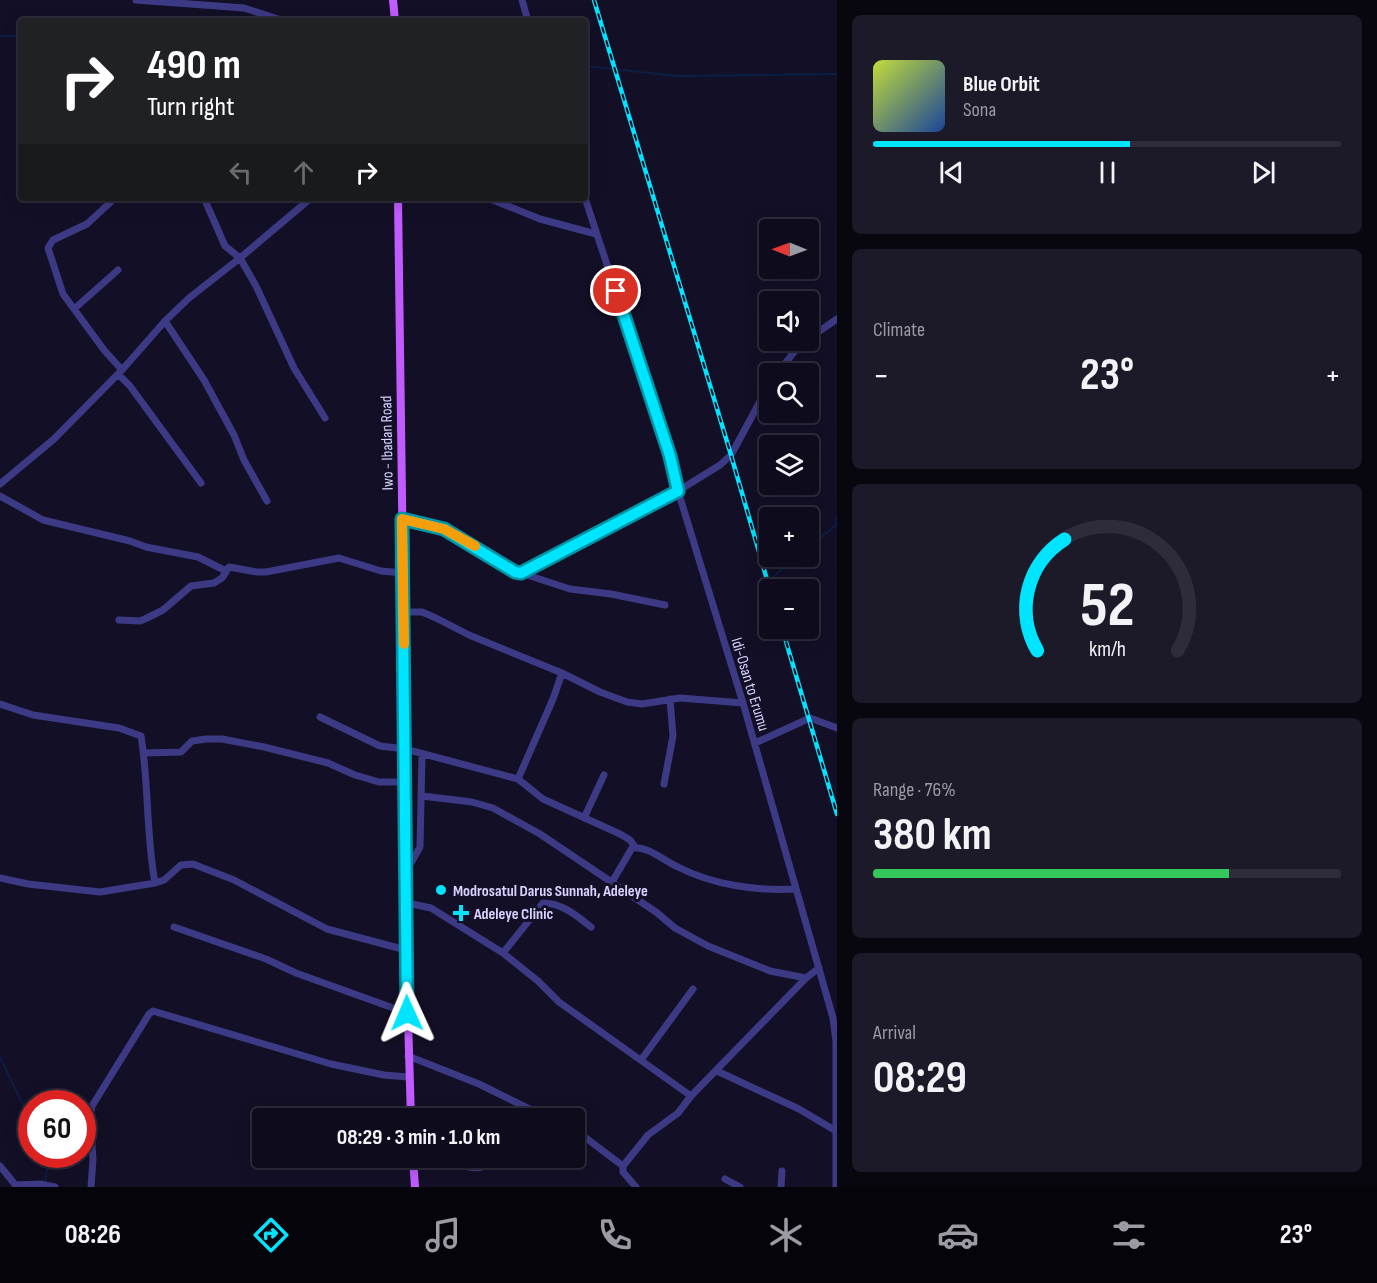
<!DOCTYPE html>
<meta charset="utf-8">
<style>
:root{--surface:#0e0b1c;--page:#1c1929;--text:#f1f3f6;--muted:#9b9ba3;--line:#2e2b3b;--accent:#00e5ff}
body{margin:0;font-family:"Sofia Sans Condensed",sans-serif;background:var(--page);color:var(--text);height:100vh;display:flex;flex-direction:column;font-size:22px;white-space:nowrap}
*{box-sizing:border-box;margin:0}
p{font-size:20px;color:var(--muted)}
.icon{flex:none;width:33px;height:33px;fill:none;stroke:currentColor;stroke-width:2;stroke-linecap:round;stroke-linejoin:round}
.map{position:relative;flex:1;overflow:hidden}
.drawer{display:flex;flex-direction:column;gap:15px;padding:15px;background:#08060f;width:540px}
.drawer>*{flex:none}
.banner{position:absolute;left:18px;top:18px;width:570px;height:183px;border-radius:6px;box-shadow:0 3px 15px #0003,0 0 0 2px var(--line);background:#202124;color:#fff;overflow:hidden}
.needle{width:39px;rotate:271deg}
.fabs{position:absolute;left:759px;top:219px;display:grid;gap:12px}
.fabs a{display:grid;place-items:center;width:60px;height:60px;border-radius:6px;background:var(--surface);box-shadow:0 3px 15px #0003,0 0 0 2px var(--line);font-size:30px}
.speed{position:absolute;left:18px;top:1090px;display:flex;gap:12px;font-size:30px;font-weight:700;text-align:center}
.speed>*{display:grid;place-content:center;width:78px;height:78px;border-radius:50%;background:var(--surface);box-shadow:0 3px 15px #0003,0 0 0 2px var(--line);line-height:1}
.speed .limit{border:9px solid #d22;background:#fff;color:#111}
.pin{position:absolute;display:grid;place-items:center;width:51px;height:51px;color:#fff;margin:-26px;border:3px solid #fff;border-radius:50%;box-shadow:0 2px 6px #0007}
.me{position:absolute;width:66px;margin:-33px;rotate:359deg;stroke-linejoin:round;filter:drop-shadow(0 0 4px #0008)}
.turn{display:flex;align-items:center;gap:21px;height:126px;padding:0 30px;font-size:27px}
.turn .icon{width:78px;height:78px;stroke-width:2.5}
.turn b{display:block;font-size:42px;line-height:51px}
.lanes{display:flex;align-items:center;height:57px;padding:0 30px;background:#0003;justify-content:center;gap:30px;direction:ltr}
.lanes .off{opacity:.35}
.big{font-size:45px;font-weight:700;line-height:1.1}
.drawer .widget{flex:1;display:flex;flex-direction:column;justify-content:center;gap:9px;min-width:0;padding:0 21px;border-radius:9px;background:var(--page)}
.drawer .dial{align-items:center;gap:0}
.dial svg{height:156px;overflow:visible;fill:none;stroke:var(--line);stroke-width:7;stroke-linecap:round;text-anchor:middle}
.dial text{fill:var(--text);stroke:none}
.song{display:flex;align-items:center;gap:18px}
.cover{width:72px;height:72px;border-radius:9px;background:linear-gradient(135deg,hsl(70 70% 55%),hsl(220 70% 35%))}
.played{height:6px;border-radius:3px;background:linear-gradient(90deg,var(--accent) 55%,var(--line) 55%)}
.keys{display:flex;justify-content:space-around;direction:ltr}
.heat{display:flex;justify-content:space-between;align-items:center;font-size:33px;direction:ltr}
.charge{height:9px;border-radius:4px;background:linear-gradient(90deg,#34c759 76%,var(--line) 0)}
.trip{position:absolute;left:252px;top:1108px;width:333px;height:60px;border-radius:6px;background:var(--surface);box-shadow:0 3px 15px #0003,0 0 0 2px var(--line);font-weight:700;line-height:60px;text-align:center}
.dock{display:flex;height:96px;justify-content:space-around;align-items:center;background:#06040b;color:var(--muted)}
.dock .icon{width:42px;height:42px}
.dock .selected{color:var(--accent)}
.dock b{font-size:27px;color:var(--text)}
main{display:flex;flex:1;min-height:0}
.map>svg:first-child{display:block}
</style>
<main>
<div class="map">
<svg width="837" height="1187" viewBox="0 0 837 1187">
<rect width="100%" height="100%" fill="#130f26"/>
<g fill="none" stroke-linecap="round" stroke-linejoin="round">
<path stroke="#0a1f44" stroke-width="2" d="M0,36h21
M585,66l93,10 159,-2
M808,548l28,-23 1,-8
M772,578l26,-22
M0,1057l32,67
M45,1184l3,-24 -2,-5"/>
<path stroke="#3d3a85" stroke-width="7" d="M136,0l108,8 40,13
M522,0l6,21
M115,198l-28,26 -34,16 -5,8 15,46 41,56 18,20
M204,198l21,48 15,12 16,28 38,82 31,50
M488,198l52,21 56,15
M585,198l85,258 8,35 65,212 90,315 3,23v146
M74,309l44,-39
M165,321l39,59 30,55 10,25 23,41
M808,339l29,-20
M118,374l12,12 71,97
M777,374l17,-22 13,-12
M0,484l54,-45 68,-69 43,-49 24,-23 51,-40 71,-60
M0,496l43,24 87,21 16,6 52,10 28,14
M402,519l42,10 71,42 6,2 157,-82 42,-26 11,-10 39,-72
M521,573l49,16 41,5 54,11
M403,612h19l14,6 33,17 93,38 38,19 27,10 15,2 38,-6 63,5
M119,620l21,1 7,-3 16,-8 28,-24 23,-3 8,-5 7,-11 28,5h9l73,-14 42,13 22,2
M0,704l33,11 86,13 22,8c8,49 5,99 14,147
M320,717l60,29 25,3 113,30 25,20 77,35 10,6 5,7
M755,743l55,-25 27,10
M144,753l37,-1 11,-11 14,-2h16l42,8 64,16 27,12 24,7h26
M518,779l35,-80 9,-26
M664,784l9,-48 -3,-37
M422,796l50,6 21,6 47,26 116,78 19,16 33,18 62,25 36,7 13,-10
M584,818l20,-43
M407,870l13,-23 2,-92
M0,878l28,6 72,8 55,-9 9,-3 17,-15 12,-1 41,16 93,49 79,21
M612,882l20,-34c15,-3 32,13 46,19 35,18 78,24 117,22
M407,903l24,5 72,45 35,28 21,21 132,94
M174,927l92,32 30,14 111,40
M503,953l40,-50c19,0 34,13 48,24
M408,1056l71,28 71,35
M641,1060l52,-71
M717,1071l82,38 37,22
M574,1129l49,37v6l13,15
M440,1158c15,4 44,20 50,0
M0,1166l17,21
M623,1166l25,-31 30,-22 13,-17 115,-118
M725,1179l15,8
M16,1185l24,-1 15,3
M91,1187l2,-28 -3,-42 2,-11 57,-92 4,-3 178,53 53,11 24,2
M781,1187l1,-16"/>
<path stroke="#c25bff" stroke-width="8" d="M393,0l2,21
M398,198l9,672 -1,80 5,169
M413,1158l2,29"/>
<defs>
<path id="rail" d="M594,0l137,455 39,135
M782,628l55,186"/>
</defs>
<use href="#rail" stroke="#00e5ff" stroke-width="4.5"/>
<use href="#rail" stroke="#130f26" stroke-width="2" stroke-dasharray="7" stroke-linecap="butt"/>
</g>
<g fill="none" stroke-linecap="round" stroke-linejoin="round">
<defs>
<path id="route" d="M407,1013l-5,-494 42,10 71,43 6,1 157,-82 -8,-35 -54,-165"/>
</defs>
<use href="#route" stroke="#0095a6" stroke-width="15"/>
<use href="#route" stroke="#00e5ff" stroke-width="10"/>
<path stroke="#f59e0b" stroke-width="10" d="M404,644l-2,-125 42,10 31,17"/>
</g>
<g fill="#00e5ff" stroke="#130f26" stroke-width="2">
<circle cx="441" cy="890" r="6"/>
<path d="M458 904h6v6h6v6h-6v6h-6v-6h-6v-6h6z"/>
</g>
<g text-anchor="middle" stroke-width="6" stroke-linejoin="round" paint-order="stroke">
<g font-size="16" fill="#d9d4ff" stroke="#130f26">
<text transform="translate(386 443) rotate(-91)" y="6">Iwo - Ibadan Road</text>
<text transform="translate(751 684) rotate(73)" y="6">Idi-Osan to Erumu</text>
</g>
<g font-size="16" font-weight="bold" fill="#d9d4ff" stroke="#130f26" text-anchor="start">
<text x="453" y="896">Modrosatul Darus Sunnah, Adeleye</text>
<text x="474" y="919">Adeleye Clinic</text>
</g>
</g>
</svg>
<div class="fabs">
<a><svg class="needle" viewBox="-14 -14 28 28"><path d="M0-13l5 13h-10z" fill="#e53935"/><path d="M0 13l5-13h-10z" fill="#9b9ba3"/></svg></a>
<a><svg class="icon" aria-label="sound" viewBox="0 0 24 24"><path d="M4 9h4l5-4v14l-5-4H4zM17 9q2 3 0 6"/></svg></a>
<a><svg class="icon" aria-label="search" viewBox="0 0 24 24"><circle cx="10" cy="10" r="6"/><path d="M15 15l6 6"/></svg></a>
<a><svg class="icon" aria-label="layers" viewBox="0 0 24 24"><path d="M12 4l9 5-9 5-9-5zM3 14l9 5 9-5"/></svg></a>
<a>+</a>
<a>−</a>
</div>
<div class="speed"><div class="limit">60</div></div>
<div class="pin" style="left:616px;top:291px;background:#d93025"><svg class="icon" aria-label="arrive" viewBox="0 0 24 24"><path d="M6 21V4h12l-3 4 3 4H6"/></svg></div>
<svg class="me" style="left:407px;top:1013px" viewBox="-20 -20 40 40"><path d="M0-17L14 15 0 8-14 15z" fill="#00e5ff" stroke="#fff" stroke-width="4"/></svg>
<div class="trip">08:29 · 3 min · 1.0 km</div>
<div class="banner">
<div class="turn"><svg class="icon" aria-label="right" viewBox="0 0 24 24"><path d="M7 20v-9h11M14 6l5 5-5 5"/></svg><div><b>490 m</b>Turn right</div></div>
<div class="lanes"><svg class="icon off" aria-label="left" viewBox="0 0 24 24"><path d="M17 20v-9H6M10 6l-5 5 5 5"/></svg><svg class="icon off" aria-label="ahead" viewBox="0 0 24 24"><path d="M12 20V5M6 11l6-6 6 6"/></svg><svg class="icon" aria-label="right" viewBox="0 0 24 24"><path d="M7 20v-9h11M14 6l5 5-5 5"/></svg></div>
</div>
</div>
<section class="drawer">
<div class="widget">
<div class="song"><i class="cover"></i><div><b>Blue Orbit</b><p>Sona</p></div></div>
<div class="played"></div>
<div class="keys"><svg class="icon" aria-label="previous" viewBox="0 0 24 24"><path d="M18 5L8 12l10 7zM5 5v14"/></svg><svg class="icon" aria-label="pause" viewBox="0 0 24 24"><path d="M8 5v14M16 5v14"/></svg><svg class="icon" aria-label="next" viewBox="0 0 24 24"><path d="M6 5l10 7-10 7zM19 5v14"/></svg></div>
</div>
<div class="widget"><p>Climate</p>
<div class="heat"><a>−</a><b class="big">23°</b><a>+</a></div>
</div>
<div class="widget dial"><svg viewBox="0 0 100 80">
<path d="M14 69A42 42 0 1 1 86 69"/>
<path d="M14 69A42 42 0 0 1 28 12" stroke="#00e5ff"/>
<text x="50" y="56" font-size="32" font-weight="700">52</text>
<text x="50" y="72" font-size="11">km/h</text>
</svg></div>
<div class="widget"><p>Range · 76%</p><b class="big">380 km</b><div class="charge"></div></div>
<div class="widget"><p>Arrival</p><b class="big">08:29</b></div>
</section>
</main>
<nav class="dock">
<b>08:26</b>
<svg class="icon selected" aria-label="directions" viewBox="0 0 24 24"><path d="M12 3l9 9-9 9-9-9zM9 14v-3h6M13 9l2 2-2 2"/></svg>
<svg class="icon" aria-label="music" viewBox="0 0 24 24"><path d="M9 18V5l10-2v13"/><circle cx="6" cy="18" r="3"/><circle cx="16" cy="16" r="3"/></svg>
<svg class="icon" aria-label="phone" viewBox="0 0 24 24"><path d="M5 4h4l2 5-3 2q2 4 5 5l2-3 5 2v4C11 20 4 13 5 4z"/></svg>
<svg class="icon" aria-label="climate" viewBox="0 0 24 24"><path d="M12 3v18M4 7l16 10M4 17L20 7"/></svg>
<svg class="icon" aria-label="car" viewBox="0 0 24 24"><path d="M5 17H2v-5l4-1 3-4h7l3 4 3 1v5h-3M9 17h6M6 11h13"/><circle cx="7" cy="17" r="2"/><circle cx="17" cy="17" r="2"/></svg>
<svg class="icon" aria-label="filters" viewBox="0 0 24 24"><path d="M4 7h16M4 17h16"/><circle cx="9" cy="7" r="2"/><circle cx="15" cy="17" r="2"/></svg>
<b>23°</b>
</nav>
